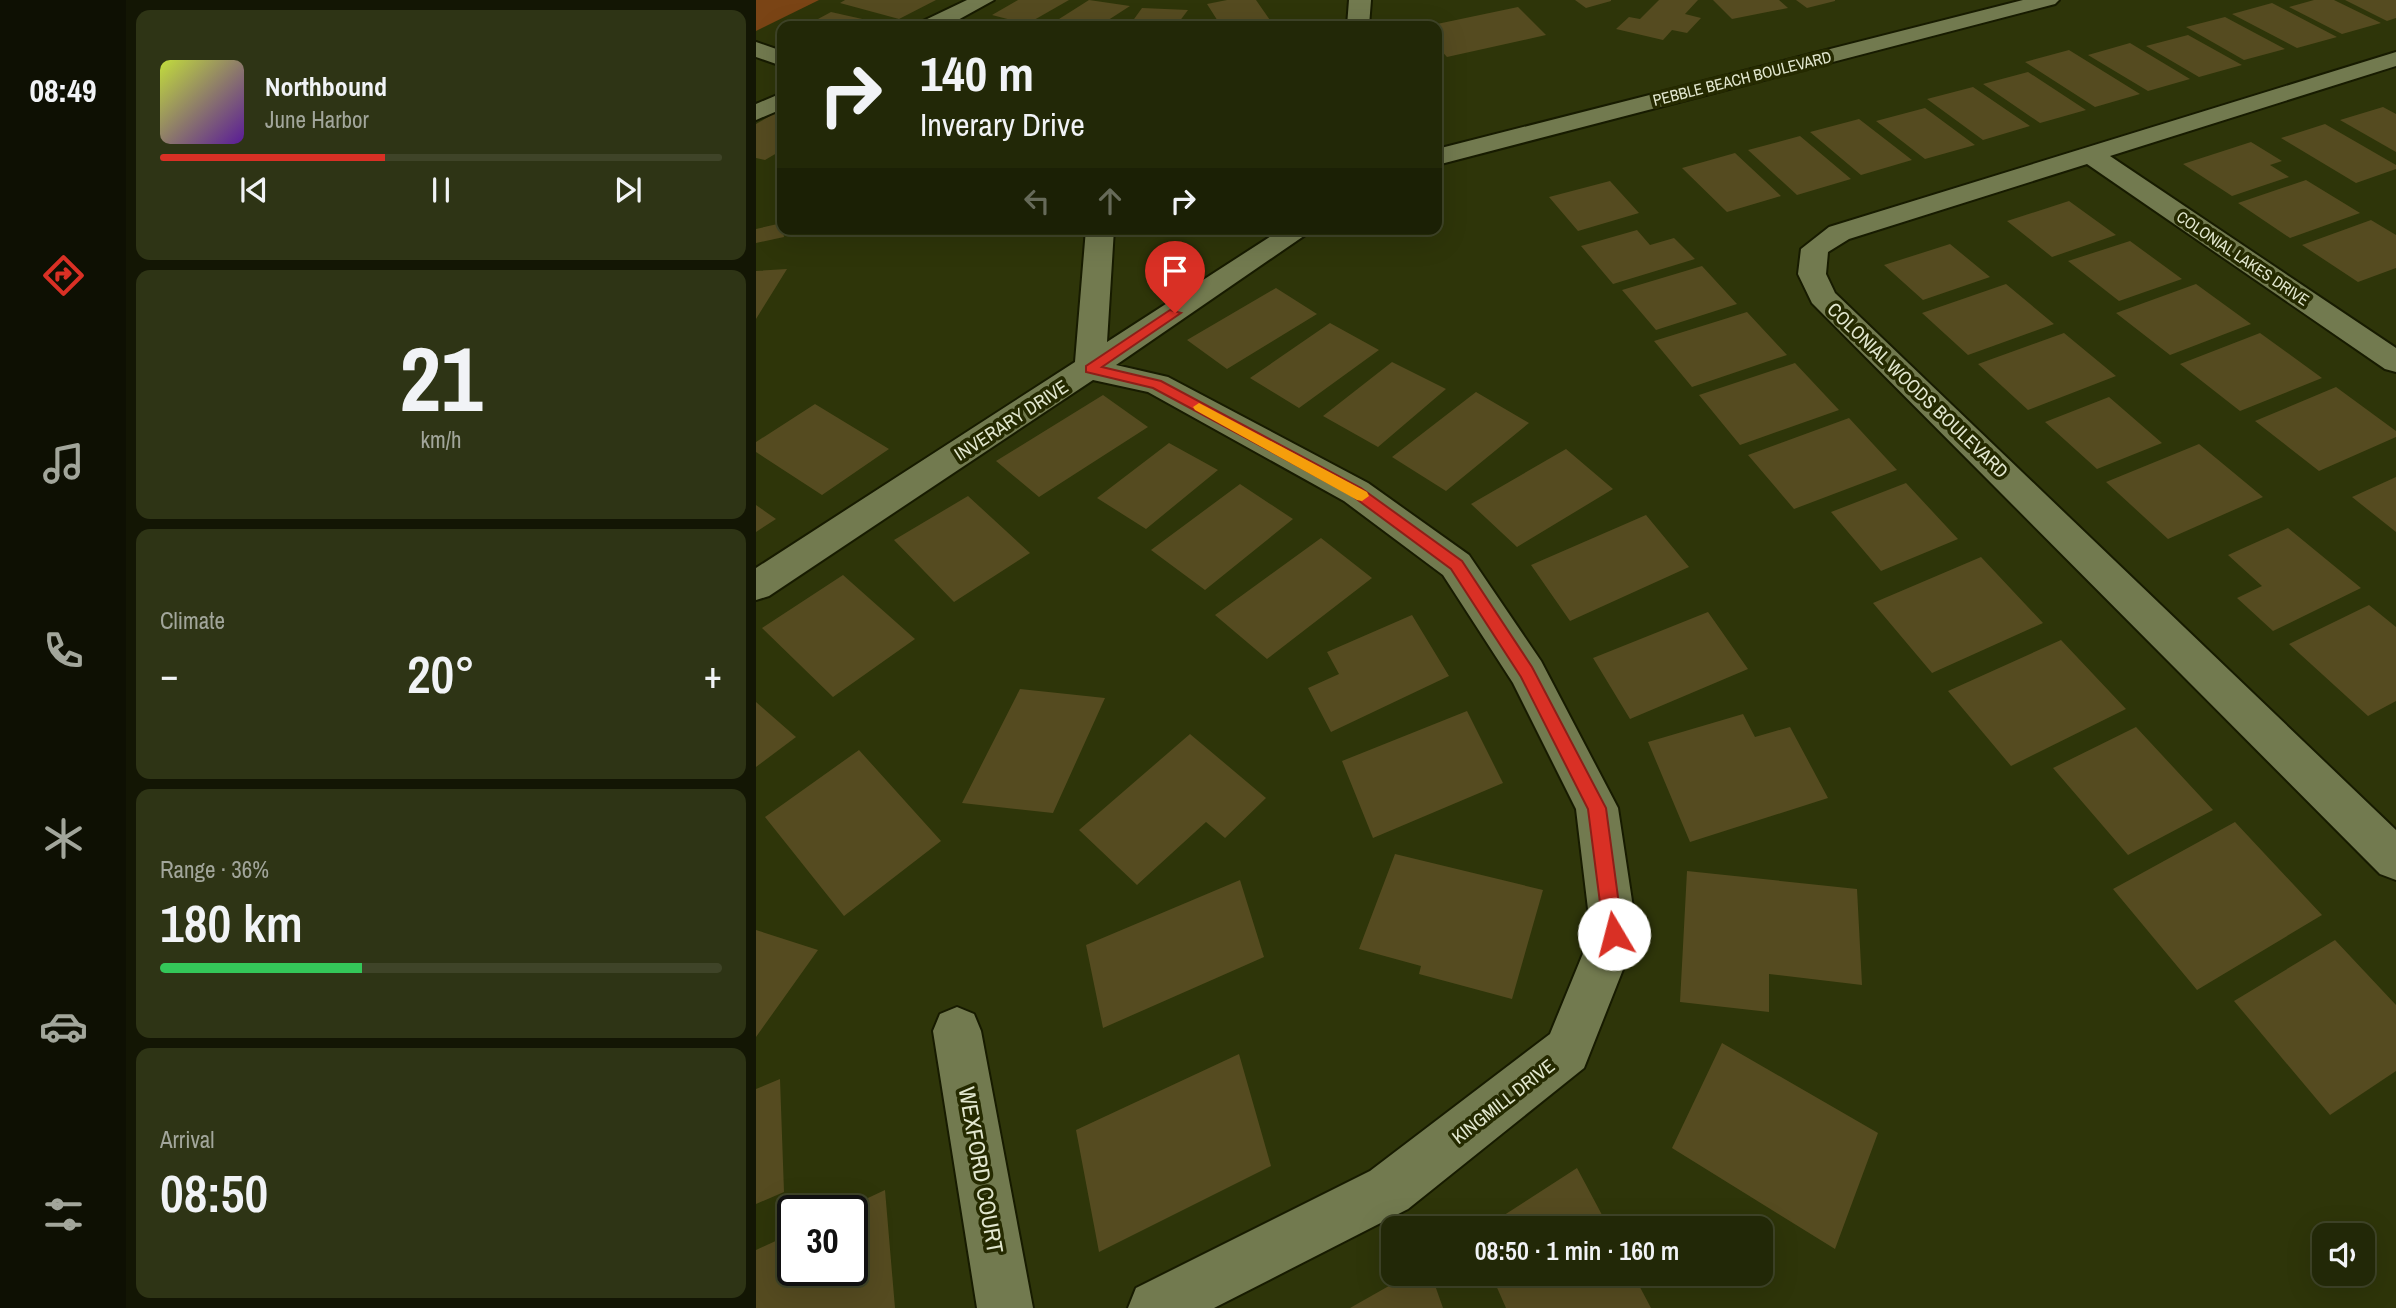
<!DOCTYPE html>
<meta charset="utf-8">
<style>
:root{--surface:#222807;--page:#2e3415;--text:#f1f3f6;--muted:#a2a69b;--line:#3f4428;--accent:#d93025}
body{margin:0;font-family:"Archivo Narrow",sans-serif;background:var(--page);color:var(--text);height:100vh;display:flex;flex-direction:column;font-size:26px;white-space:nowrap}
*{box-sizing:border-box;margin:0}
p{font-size:23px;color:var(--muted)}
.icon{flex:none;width:38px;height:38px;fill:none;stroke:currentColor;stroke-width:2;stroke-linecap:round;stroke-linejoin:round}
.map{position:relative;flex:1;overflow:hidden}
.sheet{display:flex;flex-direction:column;gap:10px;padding:10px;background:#131604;width:630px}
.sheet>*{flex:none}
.banner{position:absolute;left:21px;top:21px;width:665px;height:214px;border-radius:14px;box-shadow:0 7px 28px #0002,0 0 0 2px var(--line);background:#222807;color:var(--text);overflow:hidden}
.controls{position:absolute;left:1556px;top:1223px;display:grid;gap:14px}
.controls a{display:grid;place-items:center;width:63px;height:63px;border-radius:14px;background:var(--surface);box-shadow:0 7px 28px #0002,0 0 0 2px var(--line);font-size:35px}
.speed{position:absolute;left:21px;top:1195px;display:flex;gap:14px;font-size:35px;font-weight:700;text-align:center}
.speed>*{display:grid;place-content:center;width:91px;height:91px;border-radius:50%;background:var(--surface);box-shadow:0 7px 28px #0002,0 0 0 2px var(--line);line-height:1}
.speed .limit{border:4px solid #111;border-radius:10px;background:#fff;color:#111}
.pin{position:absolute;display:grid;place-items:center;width:60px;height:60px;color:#fff;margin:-72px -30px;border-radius:50% 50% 50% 0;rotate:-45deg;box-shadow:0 0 7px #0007}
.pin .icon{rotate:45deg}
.me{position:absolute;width:77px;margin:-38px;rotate:352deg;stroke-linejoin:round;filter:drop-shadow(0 0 5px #0008)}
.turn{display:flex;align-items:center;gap:24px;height:147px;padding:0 28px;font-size:32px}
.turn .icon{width:91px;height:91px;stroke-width:2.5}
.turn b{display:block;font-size:49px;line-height:60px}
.lanes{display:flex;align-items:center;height:66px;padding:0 28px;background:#0003;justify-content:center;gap:35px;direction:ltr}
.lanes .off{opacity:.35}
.big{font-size:52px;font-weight:600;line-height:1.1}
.sheet .card{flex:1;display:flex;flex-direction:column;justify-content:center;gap:10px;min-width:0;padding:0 24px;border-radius:14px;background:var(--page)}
.sheet .dial{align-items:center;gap:0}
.dial b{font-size:91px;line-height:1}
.song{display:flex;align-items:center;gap:21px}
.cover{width:84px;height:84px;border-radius:10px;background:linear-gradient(135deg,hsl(70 70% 55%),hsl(270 70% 35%))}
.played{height:7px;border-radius:4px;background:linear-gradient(90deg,var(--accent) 40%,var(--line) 40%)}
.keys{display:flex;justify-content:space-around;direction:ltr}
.heat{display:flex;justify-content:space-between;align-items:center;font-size:38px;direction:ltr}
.charge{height:10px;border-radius:5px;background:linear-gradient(90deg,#34c759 36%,var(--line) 0)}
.trip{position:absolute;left:625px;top:1216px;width:392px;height:70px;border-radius:14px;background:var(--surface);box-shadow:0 7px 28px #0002,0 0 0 2px var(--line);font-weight:600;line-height:70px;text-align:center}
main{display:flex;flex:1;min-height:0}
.tab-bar{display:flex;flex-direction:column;width:126px;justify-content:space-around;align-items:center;background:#0e1003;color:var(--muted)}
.tab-bar .icon{width:49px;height:49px}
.tab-bar .active{color:var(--accent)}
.tab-bar b{font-size:32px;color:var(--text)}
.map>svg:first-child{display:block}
</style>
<main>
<nav class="tab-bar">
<b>08:49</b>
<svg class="icon active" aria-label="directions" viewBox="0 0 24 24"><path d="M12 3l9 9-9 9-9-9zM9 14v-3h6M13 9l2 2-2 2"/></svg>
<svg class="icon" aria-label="music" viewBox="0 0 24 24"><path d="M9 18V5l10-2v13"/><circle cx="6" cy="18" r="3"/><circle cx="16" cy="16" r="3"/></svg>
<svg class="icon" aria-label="phone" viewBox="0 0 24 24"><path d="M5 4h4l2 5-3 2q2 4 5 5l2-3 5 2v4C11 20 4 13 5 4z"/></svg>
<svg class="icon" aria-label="climate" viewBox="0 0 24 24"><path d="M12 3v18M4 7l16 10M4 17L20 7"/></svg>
<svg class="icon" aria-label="car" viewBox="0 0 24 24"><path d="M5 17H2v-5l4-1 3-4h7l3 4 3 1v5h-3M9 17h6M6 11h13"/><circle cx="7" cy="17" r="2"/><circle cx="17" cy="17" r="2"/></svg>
<svg class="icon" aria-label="filters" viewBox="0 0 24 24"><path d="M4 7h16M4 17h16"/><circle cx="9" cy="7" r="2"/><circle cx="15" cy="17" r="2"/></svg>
</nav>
<section class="sheet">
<div class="card">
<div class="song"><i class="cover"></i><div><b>Northbound</b><p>June Harbor</p></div></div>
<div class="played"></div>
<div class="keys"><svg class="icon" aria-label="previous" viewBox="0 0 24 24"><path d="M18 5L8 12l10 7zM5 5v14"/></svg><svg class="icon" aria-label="pause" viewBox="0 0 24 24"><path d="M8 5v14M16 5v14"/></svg><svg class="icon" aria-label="next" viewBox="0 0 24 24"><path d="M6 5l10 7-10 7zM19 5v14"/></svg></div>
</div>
<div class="card dial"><b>21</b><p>km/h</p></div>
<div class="card"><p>Climate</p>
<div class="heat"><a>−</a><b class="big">20°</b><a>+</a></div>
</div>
<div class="card"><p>Range · 36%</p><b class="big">180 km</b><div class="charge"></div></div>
<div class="card"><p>Arrival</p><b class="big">08:50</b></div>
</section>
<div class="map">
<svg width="1640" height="1308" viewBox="0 0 1640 1308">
<rect width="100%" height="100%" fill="#2e3509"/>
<path fill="#7a4415" d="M0,0h63l-63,31z"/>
<path fill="#554b20" d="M89,0h91l-37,19 -59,-16z
M262,0h51l-42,24 -35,-9z
M333,0l41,6 -31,20h-51z
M471,0h29l18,26h-53l-14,-22z
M819,0h36v1l-25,7z
M903,0h39l-13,14 16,4 -14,15 -15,-3 -9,10 -47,-11 13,-12 11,2z
M957,0h66l9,8 -56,11z
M1040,0h39v1l-28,7z
M1558,0h20l47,23 -39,11 -53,-27z
M1589,0h51v18l-9,3z
M1516,3l65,34 -40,11 -65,-34z
M762,7l28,28 -99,22 -10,-11v-22z
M386,8l46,2 -12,16h-47z
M75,12l58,13 -1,1h-83z
M1469,17l60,32 -41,11 -58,-33z
M1432,35l54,30 -43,12 -53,-31z
M1374,43l60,36 -42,12 -60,-36z
M1313,50l71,44 -45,13 -70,-45z
M1272,72l58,38 -46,13 -57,-39z
M1217,87l57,39 -47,14 -56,-41z
M1627,107l13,7v38l-56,-32z
M1169,108l50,37 -50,14 -49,-38z
M26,109v41l-17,10 -9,-2v-34z
M1103,119l53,41 -51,15 -51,-43z
M1569,124l71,41v4l-40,14 -75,-45z
M1044,136l51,43 -54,16 -49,-45z
M1495,142l31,19 -12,4 19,12 -57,19 -49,-32z
M979,153l46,43 -54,16 -45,-44z
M1550,180l54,33 -70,25 -52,-35z
M854,181l29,32 -61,18 -29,-34z
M1313,201l47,34 -64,22 -45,-36z
M1615,220l25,15v33l-38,14 -56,-37z
M26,223l2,14 -28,6v-14z
M881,230l13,15 24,-7 21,21 -82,25 -32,-38z
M1374,241l52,38 -63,22 -51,-40z
M1194,244l40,33 -67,23 -39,-35z
M946,266l35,38 -81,26 -34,-40z
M31,269l-31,50v-48z
M1250,284l48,40 -86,31 -46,-42z
M1440,284l55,40 -81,31 -54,-42z
M520,288l41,26 -90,55 -40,-29z
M991,312l40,43 -95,32 -38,-46z
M574,323l49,27 -80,58 -49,-30z
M1308,333l52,43 -88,34 -50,-46z
M1504,333l62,45 -82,33 -60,-47z
M636,362l54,27 -68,58 -55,-31z
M1039,363l44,47 -99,35 -41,-50z
M1580,387l60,44v6l-77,34 -64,-50z
M720,392l53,31 -83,68 -54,-34z
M347,395l45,32 -109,70 -43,-36z
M1353,397l53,46 -65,26 -52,-47z
M59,404l74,45 -67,46 -66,-43v-10z
M1093,418l48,52 -103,39 -46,-54z
M413,443l49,27 -72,59 -49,-31z
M1443,444l64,53 -95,42 -62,-57z
M810,449l47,40 -96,58 -46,-43z
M1640,477v55l-44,-35z
M1150,483l52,56 -77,32 -50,-59z
M484,484l53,35 -88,71 -54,-40z
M212,496l62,57 -76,49 -60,-62z
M0,505l20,14 -20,13z
M890,515l43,52 -119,54 -39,-56z
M1532,528l73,60 -88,43 -36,-33 25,-12 -34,-31z
M565,538l51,40 -105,81 -52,-44z
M1225,557l62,66 -111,50 -59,-70z
M87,575l72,64 -82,58 -71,-69z
M1613,605l27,22v74l-28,15 -79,-72z
M952,612l40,57 -118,50 -37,-61z
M656,615l37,61 -118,56 -23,-44 31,-14 -12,-22z
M1305,640l65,69 -115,57 -63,-75z
M264,689l85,9 -52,115 -91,-10z
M0,702l40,35 -40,30z
M711,711l36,72 -130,55 -31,-77z
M987,714l12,23 35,-10 38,71 -138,44 -42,-100z
M1380,727l77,83 -85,45 -75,-87z
M434,734l76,64 -41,40 -19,-16 -69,63 -58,-55z
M103,750l82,91 -97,75 -79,-99z
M1479,822l87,93 -125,75 -84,-101z
M639,854l148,36 -31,109 -93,-25 2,-8 -62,-17z
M931,871l170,18 5,96 -93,-11v38l-89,-10z
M484,880l24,77 -161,71 -17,-83z
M0,930l62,20 -62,87z
M1579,940l61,65v66l-66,44 -96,-114z
M966,1043l156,90 -43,116 -163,-101z
M483,1054l32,112 -172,86 -23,-122z
M24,1079l4,113 -28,12v-115z
M821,1168l32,60h-125z
M129,1190l10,118h-139v-58l37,-17v37h59v-59h-12z
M654,1274h21l12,34h-93z
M735,1274h142l18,34h-145z"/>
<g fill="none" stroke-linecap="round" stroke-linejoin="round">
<defs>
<path id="minor" d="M211,0h27l-47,26h-27l3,-5z
M593,0h22l-2,26h-22z
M1267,0h36l-4,4 -618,161v-16z
M0,42l26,9v15l-26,-9z
M1640,52v14l-286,90 286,192v24l-11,-3 -298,-205 -238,75 -21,13 -2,22 9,19 561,537v50l-16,-6 -568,-571 -14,-29 3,-25 28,-22z
M26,93v16l-26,11v-16z
M330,229h28l-7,113 175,-113h32l-198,136 52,12 200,106 101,72 72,106 77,147 19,126 -53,134 -176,141 -194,99h-86l8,-20 234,-117 180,-137 41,-100 -15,-125 -63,-126 -70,-108 -99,-74 -196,-109 -55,-12 -324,216 -13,4v-32l319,-206z
M201,1007l17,7 7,17 52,277h-56l-44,-277 7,-17z"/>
</defs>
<use href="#minor" stroke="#171b00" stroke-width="4"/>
<use href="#minor" fill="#727a4f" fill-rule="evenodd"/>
</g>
<path fill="#d93025" stroke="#8d1f18" stroke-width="2" d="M414,310l11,3 -79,54 59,14 200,107 101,73 70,106 74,141 17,126 -3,7 -6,2 -7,-2 -3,-7 -16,-125 -67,-132 -70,-108 -100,-74 -88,-48 -110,-59 -67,-16v-6z"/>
<path fill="#f59e0b" d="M443,403l168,89 2,4 -7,5 -5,-1 -162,-90 -2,-3z"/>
<g text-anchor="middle" stroke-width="7" stroke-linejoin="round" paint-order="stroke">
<g font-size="16" fill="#e2e7cf" stroke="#252a00">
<text transform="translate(986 78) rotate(-14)" y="6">PEBBLE BEACH BOULEVARD</text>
<text transform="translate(1487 258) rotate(34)" y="6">COLONIAL LAKES DRIVE</text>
</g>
<g font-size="19" fill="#e2e7cf" stroke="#252a00">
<text transform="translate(1162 390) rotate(44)" y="7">COLONIAL WOODS BOULEVARD</text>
<text transform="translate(255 420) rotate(-33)" y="7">INVERARY DRIVE</text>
<text transform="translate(747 1101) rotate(-38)" y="7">KINGMILL DRIVE</text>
</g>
<g font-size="23" fill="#e2e7cf" stroke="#252a00">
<text transform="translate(225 1170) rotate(80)" y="8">WEXFORD COURT</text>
</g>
</g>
</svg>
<div class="controls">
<a><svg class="icon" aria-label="sound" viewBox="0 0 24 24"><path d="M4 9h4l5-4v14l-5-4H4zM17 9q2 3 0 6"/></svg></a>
</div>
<div class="speed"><div class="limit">30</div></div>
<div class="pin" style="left:419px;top:313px;background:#d93025"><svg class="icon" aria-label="arrive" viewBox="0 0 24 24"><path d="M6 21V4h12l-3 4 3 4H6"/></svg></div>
<svg class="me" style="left:858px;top:934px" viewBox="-20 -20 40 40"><circle r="19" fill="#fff"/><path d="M0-13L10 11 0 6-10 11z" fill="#d93025"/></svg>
<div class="trip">08:50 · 1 min · 160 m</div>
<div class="banner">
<div class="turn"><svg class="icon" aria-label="right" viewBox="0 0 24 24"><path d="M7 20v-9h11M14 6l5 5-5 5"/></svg><div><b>140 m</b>Inverary Drive</div></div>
<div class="lanes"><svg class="icon off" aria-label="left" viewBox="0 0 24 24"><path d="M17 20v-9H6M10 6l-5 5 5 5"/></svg><svg class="icon off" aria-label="ahead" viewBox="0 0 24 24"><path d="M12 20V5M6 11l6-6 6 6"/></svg><svg class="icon" aria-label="right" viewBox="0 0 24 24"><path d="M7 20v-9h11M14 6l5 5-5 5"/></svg></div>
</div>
</div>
</main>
